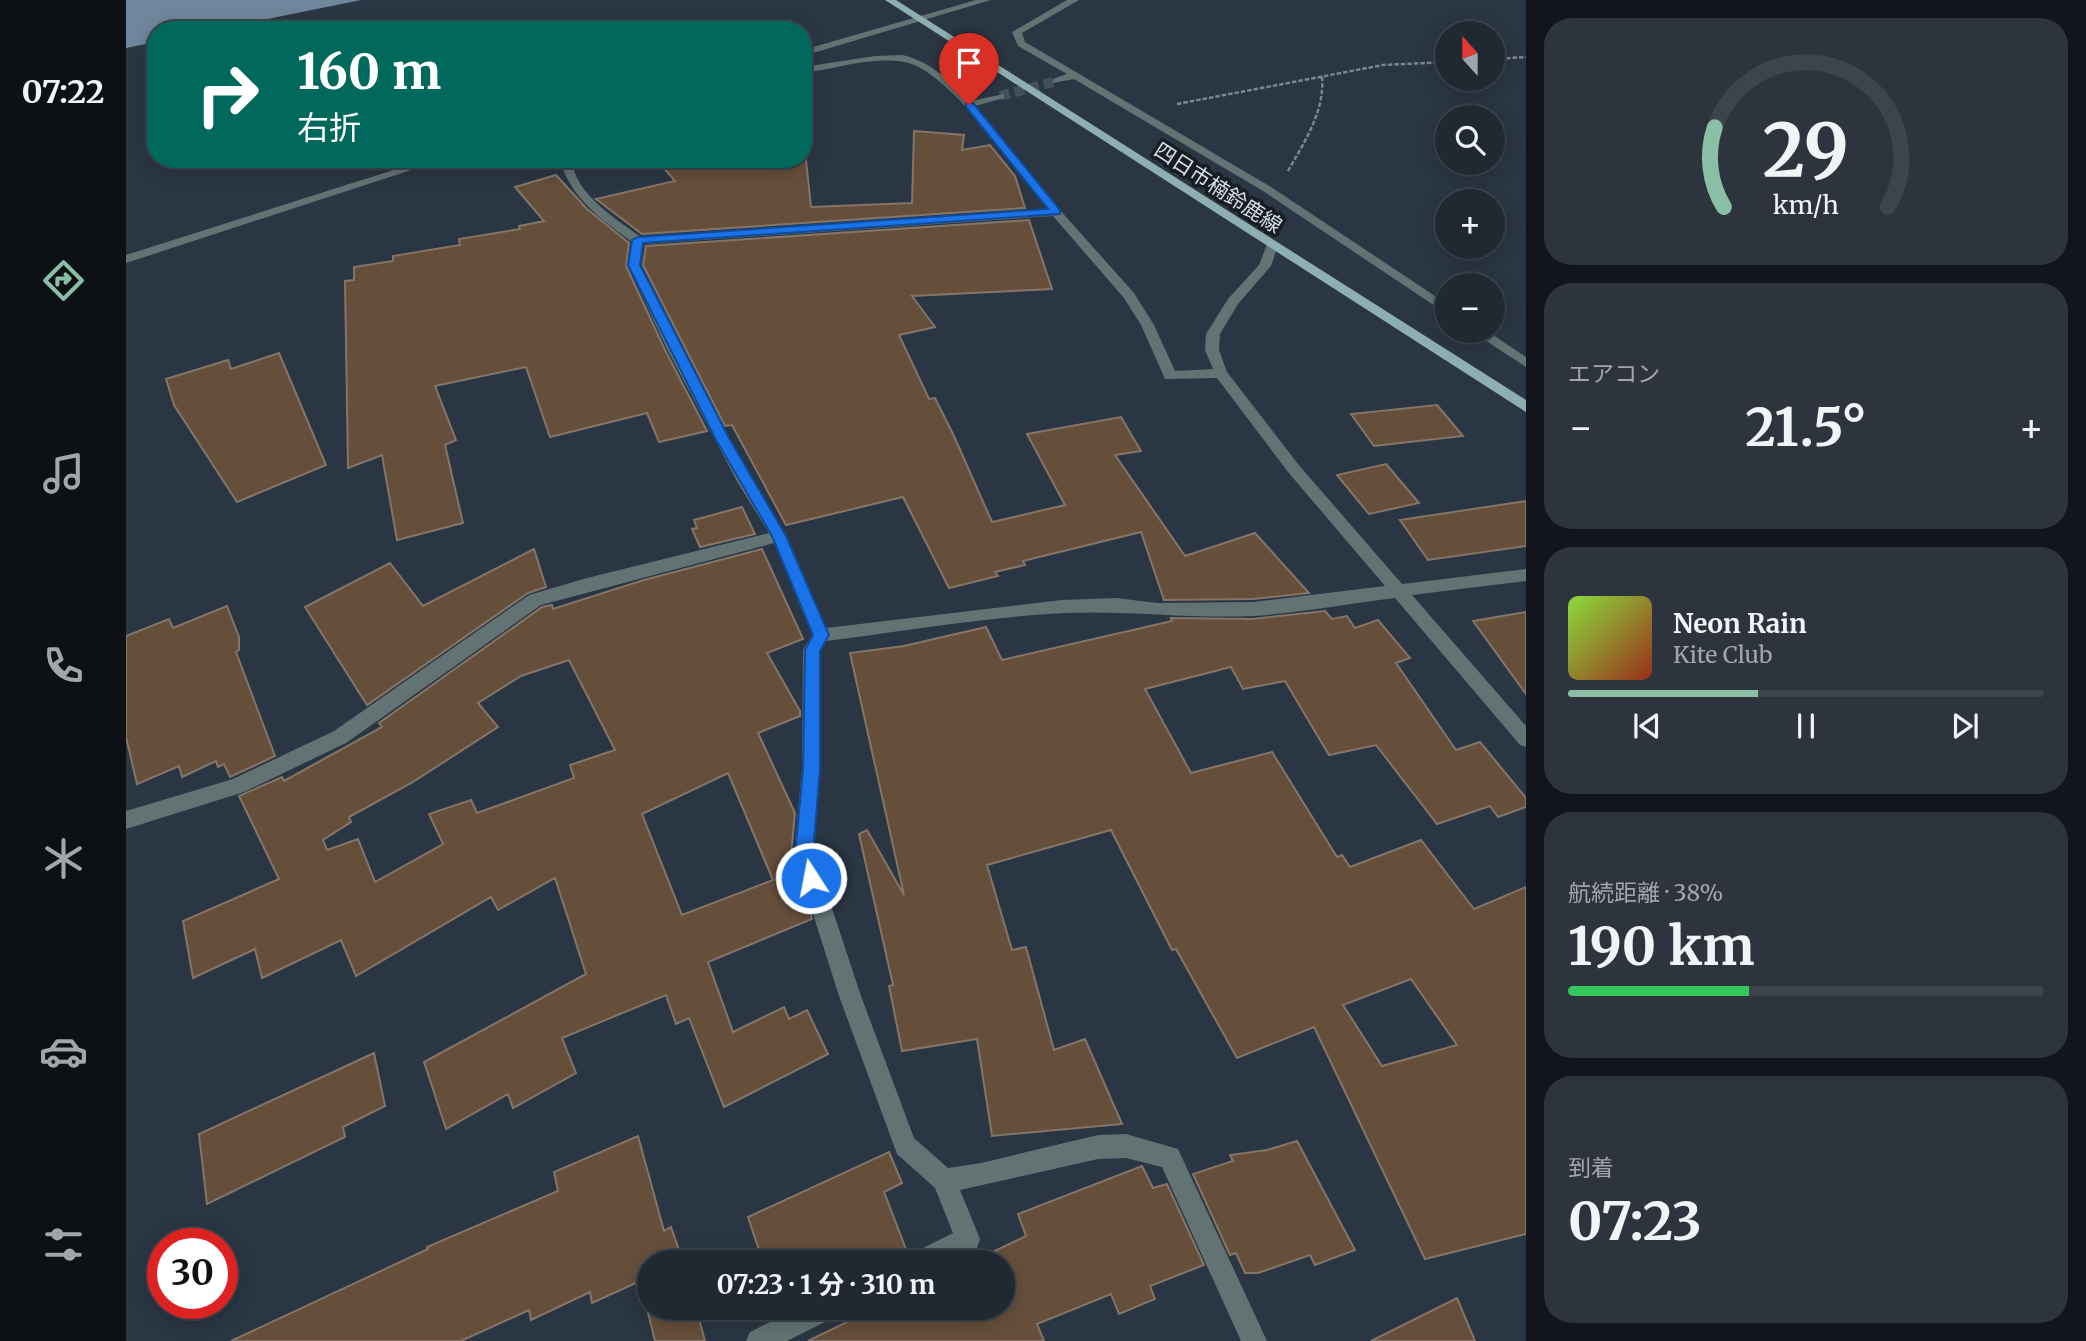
<!DOCTYPE html>
<html lang="ja">
<meta charset="utf-8">
<style>
:root{--surface:#202832;--page:#2d343e;--text:#f1f3f6;--muted:#a2a6ac;--line:#3d444d;--accent:#8abfa5}
body{margin:0;font-family:Merriweather,"Noto Sans JP",serif;background:var(--page);color:var(--text);height:100vh;display:flex;flex-direction:column;font-size:26px;white-space:nowrap}
*{box-sizing:border-box;margin:0}
p{font-size:23px;color:var(--muted)}
.icon{flex:none;width:38px;height:38px;fill:none;stroke:currentColor;stroke-width:2;stroke-linecap:round;stroke-linejoin:round}
.map{position:relative;flex:1;overflow:hidden}
.drawer{display:flex;flex-direction:column;gap:18px;padding:18px;background:#12161c;width:560px}
.drawer>*{flex:none}
.guide{position:absolute;left:21px;top:21px;width:665px;height:147px;border-radius:28px;box-shadow:0 4px 18px #0003,0 0 0 2px var(--line);background:#00695c;color:#fff;overflow:hidden}
.needle{width:46px;rotate:339deg}
.tools{position:absolute;left:1309px;top:21px;display:grid;gap:14px}
.tools a{display:grid;place-items:center;width:70px;height:70px;border-radius:50%;background:var(--surface);box-shadow:0 4px 18px #0003,0 0 0 2px var(--line);font-size:35px}
.speed{position:absolute;left:21px;top:1228px;display:flex;gap:14px;font-size:35px;font-weight:700;text-align:center}
.speed>*{display:grid;place-content:center;width:91px;height:91px;border-radius:50%;background:var(--surface);box-shadow:0 4px 18px #0003,0 0 0 2px var(--line);line-height:1}
.speed .limit{border:10px solid #d22;background:#fff;color:#111}
.pin{position:absolute;display:grid;place-items:center;width:60px;height:60px;color:#fff;margin:-72px -30px;border-radius:50% 50% 50% 0;rotate:-45deg;box-shadow:0 0 7px #0007}
.pin .icon{rotate:45deg}
.me{position:absolute;width:77px;margin:-38px;rotate:349deg;stroke-linejoin:round;filter:drop-shadow(0 0 5px #0008)}
.turn{display:flex;align-items:center;gap:24px;height:147px;padding:0 35px;font-size:32px}
.turn .icon{width:91px;height:91px;stroke-width:2.5}
.turn b{display:block;font-size:49px;line-height:60px}
.big{font-size:52px;font-weight:700;line-height:1.1}
.drawer .widget{flex:1;display:flex;flex-direction:column;justify-content:center;gap:10px;min-width:0;padding:0 24px;border-radius:28px;background:var(--page)}
.drawer .dial{align-items:center;gap:0}
.dial svg{height:182px;overflow:visible;fill:none;stroke:var(--line);stroke-width:7;stroke-linecap:round;text-anchor:middle}
.dial text{fill:var(--text);stroke:none}
.song{display:flex;align-items:center;gap:21px}
.cover{width:84px;height:84px;border-radius:10px;background:linear-gradient(135deg,hsl(90 70% 55%),hsl(10 70% 35%))}
.played{height:7px;border-radius:4px;background:linear-gradient(90deg,var(--accent) 40%,var(--line) 40%)}
.keys{display:flex;justify-content:space-around;direction:ltr}
.heat{display:flex;justify-content:space-between;align-items:center;font-size:38px;direction:ltr}
.charge{height:10px;border-radius:5px;background:linear-gradient(90deg,#34c759 38%,var(--line) 0)}
.trip{position:absolute;left:511px;top:1250px;width:378px;height:70px;border-radius:35px;background:var(--surface);box-shadow:0 4px 18px #0003,0 0 0 2px var(--line);font-weight:700;line-height:70px;text-align:center}
main{display:flex;flex:1;min-height:0}
.tab-bar{display:flex;flex-direction:column;width:126px;justify-content:space-around;align-items:center;background:#0d1014;color:var(--muted)}
.tab-bar .icon{width:49px;height:49px}
.tab-bar .selected{color:var(--accent)}
.tab-bar b{font-size:32px;color:var(--text)}
.map>svg:first-child{display:block}
</style>
<main>
<nav class="tab-bar">
<b>07:22</b>
<svg class="icon selected" aria-label="directions" viewBox="0 0 24 24"><path d="M12 3l9 9-9 9-9-9zM9 14v-3h6M13 9l2 2-2 2"/></svg>
<svg class="icon" aria-label="music" viewBox="0 0 24 24"><path d="M9 18V5l10-2v13"/><circle cx="6" cy="18" r="3"/><circle cx="16" cy="16" r="3"/></svg>
<svg class="icon" aria-label="phone" viewBox="0 0 24 24"><path d="M5 4h4l2 5-3 2q2 4 5 5l2-3 5 2v4C11 20 4 13 5 4z"/></svg>
<svg class="icon" aria-label="climate" viewBox="0 0 24 24"><path d="M12 3v18M4 7l16 10M4 17L20 7"/></svg>
<svg class="icon" aria-label="car" viewBox="0 0 24 24"><path d="M5 17H2v-5l4-1 3-4h7l3 4 3 1v5h-3M9 17h6M6 11h13"/><circle cx="7" cy="17" r="2"/><circle cx="17" cy="17" r="2"/></svg>
<svg class="icon" aria-label="filters" viewBox="0 0 24 24"><path d="M4 7h16M4 17h16"/><circle cx="9" cy="7" r="2"/><circle cx="15" cy="17" r="2"/></svg>
</nav>
<div class="map">
<svg width="1400" height="1341" viewBox="0 0 1400 1341">
<rect width="100%" height="100%" fill="#2a3643"/>
<path fill="#6f879c" d="M0,0h235l-147,30h-58v12l-30,6z"/>
<path fill="#654f3b" stroke="#847568" stroke-width="2" fill-rule="evenodd" d="M788,131l50,4 -2,15 28,-5 25,31 10,32 -383,26 -46,-35 79,-18 -19,-22h70v3l80,-2 5,47 101,-4z
M430,175l31,34 42,34 -3,23 39,84 42,81 -48,11 -12,-29 -97,24 -24,-70 -91,19 21,54 -11,5 18,78 -66,17 -15,-85 -34,13 -3,-187 9,-1v-13l39,-6v-5l67,-11 -1,-6 61,-10 -1,-3 25,-5 -29,-34z
M903,220l23,69 -140,7 23,31 -36,8 30,64 6,-1 19,38 38,86 73,-17 -38,-71 94,-17 20,34 -26,4 70,101 70,-23 54,60 -56,6 -89,1 -23,-68 -118,29 2,4 -30,7 3,4 -49,12 -46,-91 -117,28 -54,-100 -7,1 -82,-161 3,-19z
M153,353l47,112 -89,37 -63,-97 -8,-26 62,-19 3,9z
M1311,405l26,31 -89,10 -23,-32z
M1260,464l33,39 -50,11 -32,-39z
M1400,501v45l-98,14 -28,-40z
M616,507l13,27 -55,13 -8,-18 5,-1 -3,-8z
M408,549l12,38 -18,6 -161,112 -62,-98 85,-44 33,43z
M636,549l41,90 -36,14 33,58v5l-42,17 37,80 -4,42 21,64 -104,43 25,70 51,-25 5,12 18,-9 21,44 -104,53 -35,-89 -13,6 -10,-29 -104,43 14,35 -63,35 -5,-14 -62,35 -22,-67 162,-88 -31,-96 -57,32 -7,-13 -135,79 -15,-36 -79,38 -7,-29 -62,29 -10,-57 96,-42 -40,-83 43,-19 2,4 98,-54 -3,-4 163,-116 10,-2 1,4 91,-29zM443,660l46,90 -45,15 4,13 -97,35 -6,-13 -42,14 14,30 -68,38 -17,-43 -31,11 -4,-10 28,-18 -2,-5 64,-35 85,-55 -20,-24 43,-27zM602,773l45,107 -91,35 -40,-101z
M101,606l12,31v13l-3,2 39,104 -45,21 -6,-13 -6,3 -2,-6 -34,16 -3,-11 -42,18 -11,-47v-101l43,-17 4,9z
M1199,611l7,8 15,-3 8,12 23,-8 32,38 -14,5 60,87 24,-8 46,56v9l-28,10 -8,-11 -53,18 -61,-79 -47,10 -44,-74 -42,8 -12,-22 -86,22 46,84 81,-21 65,105 5,-2 8,12 71,-27 53,69 52,-22v347l-101,25 -111,-232 -77,31 -61,-109 -4,1 -61,-120 -124,35 25,85 14,-3 28,103 31,-11 37,85 -130,12 -15,-97 -75,12 -13,-65 4,-1 -34,-151 8,-4 37,65 -54,-242 54,-7 82,-19 16,33 170,-39 -1,-3 81,1zM1285,979l46,66 -75,21 -39,-61z
M1400,612v82l-53,-73z
M248,1053l11,53 -42,21 2,10 -138,67 -8,-70z
M512,1136l26,95 7,-4 12,35h-34v45h47l9,34h-50l-15,-60 -48,22 -2,-11 -59,28 -2,-10 -68,31h-230l197,-92 -1,-2 131,-56 -4,-19z
M1171,1141l58,109 -40,15 -5,-10 -52,18h-13l-9,-20 -6,2 -37,-81 40,-13 -3,-6 37,-5z
M763,1152l13,31 -18,9 25,65 -1,5h-145l-15,-45z
M1016,1166l11,22 14,-4 37,81 -54,21 5,13 -36,15 -8,-20 -74,30 7,17h-236l70,-34h125v-45h-31l54,-26 -8,-22z
M1331,1298l18,43h-104z"/>
<g fill="none" stroke-linecap="round" stroke-linejoin="round">
<path stroke="#444f5c" stroke-width="10" stroke-dasharray="10 5" stroke-linecap="butt" d="M874,96l57,-15"/>
<path stroke="#7c8691" stroke-width="2.5" stroke-dasharray="4.5 2" stroke-linecap="butt" d="M1367,59l33,-2
M1051,104l206,-39 64,-3
M1162,171c17,-30 37,-60 34,-95"/>
<path fill="#637373" fill-rule="evenodd" d="M850,0h15l-188,56v-6z
M941,0h12l-57,33 3,9 246,145 176,117v10l-184,-123 -189,-112 -21,4v-4l14,-5 -49,-28 -6,-14z
M777,55c28,7 47,26 68,46l33,-7v4l-29,8 84,103 75,84 20,32 21,46 38,-2 -8,-19 1,-16 22,-35 31,-34 9,-23h8l2,3 -7,21 -33,38 -18,30 -1,16 8,22 71,92 104,120 124,-15v12l-114,14 114,131v21l-6,-2 -125,-147c-48,6 -96,15 -143,18 -63,3 -125,-6 -187,-3 -80,4 -160,18 -239,28l-5,10 -1,118 -6,85 47,142 53,142 34,30 33,-5 117,-28 28,-1 52,15 89,192h-26l-79,-174 -36,-9 -28,1 -138,31 20,49 -3,9 -28,14h-39l3,-9 40,-20 -18,-45 -38,-34 -58,-158 -45,-142 8,-85 1,-119 9,-15 -38,-92 -233,62 -195,138 -102,49 -118,37v-18l107,-32 101,-48 195,-136 58,-17 182,-45 -31,-50 -71,-134 -39,-84 4,-23c-31,-23 -61,-43 -72,-82l13,-1c-3,31 45,62 68,78l406,-28c-27,-35 -100,-141 -143,-147 -33,-6 -68,7 -101,11v-6l72,-11zM927,216l71,82 17,27 24,54 52,-1 71,94 97,114 -132,16 -96,1 -41,-5 -54,2 -236,28 -39,-92 -35,-55 -71,-132 -41,-84 4,-21z
M302,159h17l-319,104v-8z
M1345,331h16l39,26v10z
M674,1307h41l-4,9 -50,25h-41l4,-9z"/>
<path fill="#8eafb1" fill-rule="evenodd" d="M759,0h11l630,400v12z"/>
</g>
<path fill="#1a73e8" stroke="#114b97" stroke-width="2" d="M840,103h7l87,107v4l-417,29 -3,22 89,173 57,98 43,99 -9,16v118l-7,85 7,24 -2,6 -7,2 -6,-2 -10,-30 8,-85 2,-119 8,-15 -41,-99 -57,-98 -87,-173 4,-25 6,-3 410,-28 -82,-102z"/>
<g text-anchor="middle" stroke-width="7" stroke-linejoin="round" paint-order="stroke">
<g font-size="21" fill="#d7dfe7" stroke="#181d23">
<text transform="translate(1092 188) rotate(33)" y="7">四日市楠鈴鹿線</text>
</g>
</g>
</svg>
<div class="tools">
<a><svg class="needle" viewBox="-14 -14 28 28"><path d="M0-13l5 13h-10z" fill="#e53935"/><path d="M0 13l5-13h-10z" fill="#a2a6ac"/></svg></a>
<a><svg class="icon" aria-label="search" viewBox="0 0 24 24"><circle cx="10" cy="10" r="6"/><path d="M15 15l6 6"/></svg></a>
<a>+</a>
<a>−</a>
</div>
<div class="speed"><div class="limit">30</div></div>
<div class="pin" style="left:843px;top:105px;background:#d93025"><svg class="icon" aria-label="arrive" viewBox="0 0 24 24"><path d="M6 21V4h12l-3 4 3 4H6"/></svg></div>
<svg class="me" style="left:685px;top:878px" viewBox="-20 -20 40 40"><circle r="17" fill="#1a73e8" stroke="#fff" stroke-width="3"/><path d="M0-11L8 9 0 5-8 9z" fill="#fff"/></svg>
<div class="trip">07:23 · 1 分 · 310 m</div>
<div class="guide">
<div class="turn"><svg class="icon" aria-label="right" viewBox="0 0 24 24"><path d="M7 20v-9h11M14 6l5 5-5 5"/></svg><div><b>160 m</b>右折</div></div>
</div>
</div>
<section class="drawer">
<div class="widget dial"><svg viewBox="0 0 100 80">
<path d="M14 69A42 42 0 1 1 86 69"/>
<path d="M14 69A42 42 0 0 1 10 34" stroke="#8abfa5"/>
<text x="50" y="56" font-size="32" font-weight="700">29</text>
<text x="50" y="72" font-size="11">km/h</text>
</svg></div>
<div class="widget"><p>エアコン</p>
<div class="heat"><a>−</a><b class="big">21.5°</b><a>+</a></div>
</div>
<div class="widget">
<div class="song"><i class="cover"></i><div><b>Neon Rain</b><p>Kite Club</p></div></div>
<div class="played"></div>
<div class="keys"><svg class="icon" aria-label="previous" viewBox="0 0 24 24"><path d="M18 5L8 12l10 7zM5 5v14"/></svg><svg class="icon" aria-label="pause" viewBox="0 0 24 24"><path d="M8 5v14M16 5v14"/></svg><svg class="icon" aria-label="next" viewBox="0 0 24 24"><path d="M6 5l10 7-10 7zM19 5v14"/></svg></div>
</div>
<div class="widget"><p>航続距離 · 38%</p><b class="big">190 km</b><div class="charge"></div></div>
<div class="widget"><p>到着</p><b class="big">07:23</b></div>
</section>
</main>
